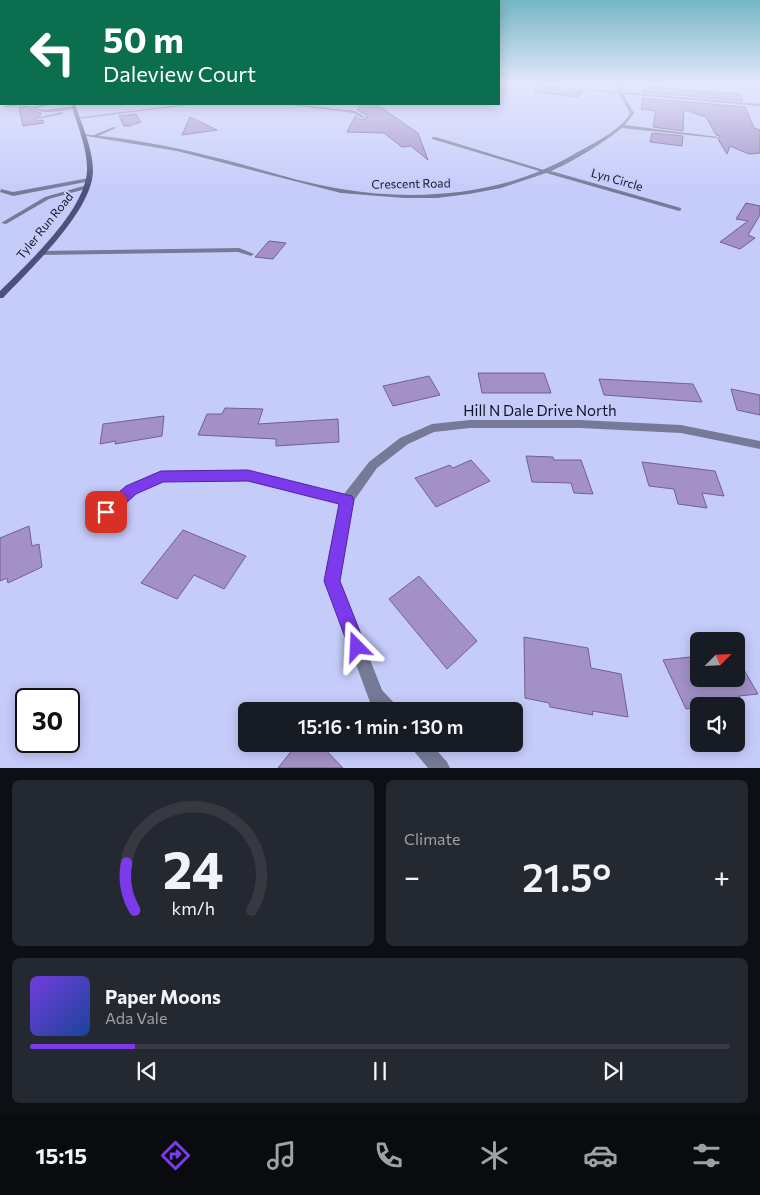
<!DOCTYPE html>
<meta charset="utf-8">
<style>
:root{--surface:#171b24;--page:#242831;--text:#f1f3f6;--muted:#9ea1a6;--line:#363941;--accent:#7c3aed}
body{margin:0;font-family:Commissioner,sans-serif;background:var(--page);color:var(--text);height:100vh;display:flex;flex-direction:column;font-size:19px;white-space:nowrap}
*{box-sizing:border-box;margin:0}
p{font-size:16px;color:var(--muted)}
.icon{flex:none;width:28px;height:28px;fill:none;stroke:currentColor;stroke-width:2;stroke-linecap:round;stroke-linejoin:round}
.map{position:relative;height:768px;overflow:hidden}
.side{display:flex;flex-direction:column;gap:12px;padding:12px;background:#0d0f14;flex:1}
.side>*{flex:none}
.hud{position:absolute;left:0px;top:0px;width:500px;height:105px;box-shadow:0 2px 12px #0003;background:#0b6e4f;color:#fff;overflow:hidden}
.needle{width:32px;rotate:66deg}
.tools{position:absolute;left:690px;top:632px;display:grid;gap:10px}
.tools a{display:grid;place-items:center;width:55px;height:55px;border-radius:8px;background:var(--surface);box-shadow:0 2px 12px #0003;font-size:25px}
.speed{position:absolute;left:15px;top:688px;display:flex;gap:10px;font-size:25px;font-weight:700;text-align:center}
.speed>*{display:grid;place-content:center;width:65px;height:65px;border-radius:50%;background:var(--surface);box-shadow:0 2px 12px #0003;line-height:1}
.speed .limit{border:2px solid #111;border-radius:8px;background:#fff;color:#111}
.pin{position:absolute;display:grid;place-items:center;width:42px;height:42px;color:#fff;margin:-21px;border-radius:10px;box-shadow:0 2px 8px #0006}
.me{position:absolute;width:55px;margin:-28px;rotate:339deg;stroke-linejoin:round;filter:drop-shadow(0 0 4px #0008)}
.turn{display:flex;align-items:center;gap:18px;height:105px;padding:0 20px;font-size:22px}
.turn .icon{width:65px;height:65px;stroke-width:2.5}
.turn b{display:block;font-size:35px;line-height:42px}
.big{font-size:38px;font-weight:600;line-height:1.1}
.side .widget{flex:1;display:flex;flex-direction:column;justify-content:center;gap:8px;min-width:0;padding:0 18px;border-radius:8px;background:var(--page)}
.side .dial{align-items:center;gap:0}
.dial svg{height:130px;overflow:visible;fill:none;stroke:var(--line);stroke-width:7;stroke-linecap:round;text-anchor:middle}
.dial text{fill:var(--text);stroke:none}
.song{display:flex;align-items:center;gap:15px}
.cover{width:60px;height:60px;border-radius:8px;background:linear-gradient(135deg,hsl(260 70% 55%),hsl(220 70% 35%))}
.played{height:5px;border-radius:2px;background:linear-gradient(90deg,var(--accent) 15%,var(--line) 15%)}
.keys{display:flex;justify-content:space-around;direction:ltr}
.heat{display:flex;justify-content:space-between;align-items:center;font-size:28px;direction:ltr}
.side .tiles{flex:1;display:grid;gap:12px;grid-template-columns:1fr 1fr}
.widget:last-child{grid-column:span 2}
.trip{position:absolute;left:238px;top:702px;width:285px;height:50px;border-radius:8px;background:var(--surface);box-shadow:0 2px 12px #0003;font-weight:600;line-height:50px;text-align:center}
.dock{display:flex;height:80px;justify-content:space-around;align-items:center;background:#090b0e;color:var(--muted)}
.dock .icon{width:35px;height:35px}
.dock .active{color:var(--accent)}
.dock b{font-size:22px;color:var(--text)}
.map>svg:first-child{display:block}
</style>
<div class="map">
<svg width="760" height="768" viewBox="0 0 760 768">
<rect width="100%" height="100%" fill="#c6ccfa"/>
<path fill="#a290c6" stroke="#726093" d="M536,85l48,6 -6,6 -43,-5z
M644,86l96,8 3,7 -100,-9z
M643,98l102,9 9,21 6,2v23l-11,1 -19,-8 -3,8 -9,-15 2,-3 -4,-1 -10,-18 -22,-7 -1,21 -30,-4 3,-16 -15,-2z
M361,104h15l42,29 10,27 -17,-14 -9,1 -18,-14 -37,-1 8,-16 6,4 6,-2 -1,-3 -9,-5z
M29,106l5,5 7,2v2l-6,4 3,2 5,-1 1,3 -21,3 -4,-19z
M136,114l5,8 -12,4h-5l-5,-10z
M190,117l27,13 -35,5z
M652,133l31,3 -1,10 -32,-4z
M746,203l14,3v9l-12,20 7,3 -15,11 -20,-7 28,-21 -12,-2z
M269,241l17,2 -13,16 -18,-2z
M478,373h66l7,20h-69z
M429,376l11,19 -47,11 -10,-20z
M599,379l94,5 9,18 -98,-7z
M731,389l29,6v20l-23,-5z
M225,408l38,1 -5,15 80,-5 1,23 -63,4v-7l-78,-4 9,-21h15z
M164,416l-2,20 -47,8 1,-3 -16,3 3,-20z
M526,456l27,1 1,3h27l12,34 -19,-1 -3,-10 -39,-1z
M471,460l19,21 -54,26 -21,-29 35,-13 3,3z
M642,462l73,9 9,25 -22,-3 5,15 -29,-4 -4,-15 -25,-3z
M29,526l3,20 7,-2 3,23 -34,16 -1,-5 -7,3v-43z
M183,530l63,26 -22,33 -30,-14 -17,24 -36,-16z
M419,576l58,65 -30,28 -58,-70z
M524,637l64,11 3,20 30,6 7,43 -36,-6 1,4 -43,-8 -1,-4 -24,-5z
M699,656v23h37v-23l22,38 -19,2 3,6 -56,7 -23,-49z
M297,744h23l23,24h-65z"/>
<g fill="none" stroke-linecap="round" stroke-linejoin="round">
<path fill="#767a97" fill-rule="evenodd" d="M20,104h12l-26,3 -2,-1z
M47,104h7l-18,4 10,2 28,-4 2,1c-11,4 -35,9 -45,0z
M62,112l1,2 -24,5 -2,-1z
M113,127l3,1 -20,9 -4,-1z
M432,137h4l114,35 -4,1 -114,-34z
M89,178l3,2 -1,1 -78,15 -13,-4 1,-3 12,3z
M87,185l2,1v2l-40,11 -43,25 -5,-1 44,-26z
M239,248l15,6 -3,2 -13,-4 -198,3 -3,-2 3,-2z"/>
<path fill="#767a97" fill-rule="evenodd" d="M535,83l83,9v-9h4v9l138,12v2l-137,-12 11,19 -9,12 93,12 -2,1 -94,-10c-21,16 -46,32 -71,43l130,37v2l-2,1 -133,-38 -45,15 -32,6 -32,4h-33l-63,-5 -164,-42 -97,-16 2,-1c43,4 85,11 127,22 44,10 87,26 132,33 79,13 165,6 235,-36 16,-9 46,-23 54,-40l-11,-19z
M187,104h11l-121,15 -2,-1z
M283,104h11l61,7 10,6 -4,1 -7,-5z
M470,420h110l101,5 79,16v8l-79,-16 -101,-5h-110l-36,4 -26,12 -31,24 -24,34 -14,79 43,109 14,15 2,6h-19l-9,-9 -45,-121 15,-78 -92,-22h-86l-27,13 -25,22 -4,1 -4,-1 -2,-4 2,-4 25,-22 34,-15h87l96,23 25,-32 31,-24 32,-14z
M410,744h21l16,18 3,6h-22l-15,-18z"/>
<path fill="#4d517a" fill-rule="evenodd" d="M71,104h4c7,21 18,45 18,67 -1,41 -63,98 -90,127h-3v-7c27,-27 85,-80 87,-120 1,-22 -10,-46 -16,-67z"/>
</g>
<linearGradient id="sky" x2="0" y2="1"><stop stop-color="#75b6c4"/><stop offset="0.44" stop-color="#e5e8fd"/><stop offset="1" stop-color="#e5e8fd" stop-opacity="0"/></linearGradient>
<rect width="760" height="190" fill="url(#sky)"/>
<path fill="#7c3aed" stroke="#51269a" d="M248,470l104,26 2,4 -14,81 26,66 -3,6 -6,3 -6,-3 -27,-72 15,-77 -91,-23 -85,1 -27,12 -25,23 -5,2 -5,-2 -2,-5 2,-4 25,-22 35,-15z"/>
<g text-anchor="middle" stroke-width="4" stroke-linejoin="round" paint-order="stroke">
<g font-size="12" fill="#121327" stroke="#c6ccfa">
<text transform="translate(617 180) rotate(16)" y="4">Lyn Circle</text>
<text transform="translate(411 184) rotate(-1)" y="4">Crescent Road</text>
<text transform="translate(45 226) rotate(-51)" y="4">Tyler Run Road</text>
</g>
<g font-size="15" fill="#121327" stroke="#c6ccfa">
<text x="540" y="416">Hill N Dale Drive North</text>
</g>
</g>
</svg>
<div class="tools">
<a><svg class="needle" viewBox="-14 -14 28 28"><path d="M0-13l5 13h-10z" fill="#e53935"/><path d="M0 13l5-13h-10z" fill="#9ea1a6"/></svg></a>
<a><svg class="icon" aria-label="sound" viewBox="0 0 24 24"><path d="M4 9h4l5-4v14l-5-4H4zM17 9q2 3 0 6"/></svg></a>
</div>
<div class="speed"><div class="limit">30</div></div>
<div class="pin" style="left:106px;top:512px;background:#d93025"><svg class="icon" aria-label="arrive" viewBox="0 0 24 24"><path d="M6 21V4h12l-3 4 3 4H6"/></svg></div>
<svg class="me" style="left:357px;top:647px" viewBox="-20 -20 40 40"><path d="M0-17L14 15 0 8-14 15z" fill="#7c3aed" stroke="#fff" stroke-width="4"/></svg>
<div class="trip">15:16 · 1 min · 130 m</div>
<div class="hud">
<div class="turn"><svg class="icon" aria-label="left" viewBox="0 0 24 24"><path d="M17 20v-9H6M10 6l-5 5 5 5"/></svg><div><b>50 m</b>Daleview Court</div></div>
</div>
</div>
<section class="side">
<div class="tiles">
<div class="widget dial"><svg viewBox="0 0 100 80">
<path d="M14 69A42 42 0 1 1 86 69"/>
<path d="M14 69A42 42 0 0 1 9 40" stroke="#7c3aed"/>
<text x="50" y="56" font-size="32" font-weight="700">24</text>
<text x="50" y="72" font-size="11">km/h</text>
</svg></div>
<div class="widget"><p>Climate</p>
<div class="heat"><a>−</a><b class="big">21.5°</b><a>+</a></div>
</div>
<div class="widget">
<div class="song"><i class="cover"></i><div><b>Paper Moons</b><p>Ada Vale</p></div></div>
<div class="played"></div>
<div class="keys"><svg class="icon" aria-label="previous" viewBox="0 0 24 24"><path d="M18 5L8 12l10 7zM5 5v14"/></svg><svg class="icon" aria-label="pause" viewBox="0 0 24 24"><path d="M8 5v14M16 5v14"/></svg><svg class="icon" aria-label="next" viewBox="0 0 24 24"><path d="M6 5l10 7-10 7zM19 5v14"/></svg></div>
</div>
</div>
</section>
<nav class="dock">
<b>15:15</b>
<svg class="icon active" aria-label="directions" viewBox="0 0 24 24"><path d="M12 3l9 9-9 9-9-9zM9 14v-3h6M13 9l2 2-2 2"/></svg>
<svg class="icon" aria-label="music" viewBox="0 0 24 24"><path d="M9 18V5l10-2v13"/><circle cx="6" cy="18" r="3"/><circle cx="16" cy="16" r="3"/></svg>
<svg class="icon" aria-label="phone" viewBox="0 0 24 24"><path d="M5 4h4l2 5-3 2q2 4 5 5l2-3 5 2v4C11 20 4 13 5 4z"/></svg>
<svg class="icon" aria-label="climate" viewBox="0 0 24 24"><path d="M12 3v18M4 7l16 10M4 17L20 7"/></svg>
<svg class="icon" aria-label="car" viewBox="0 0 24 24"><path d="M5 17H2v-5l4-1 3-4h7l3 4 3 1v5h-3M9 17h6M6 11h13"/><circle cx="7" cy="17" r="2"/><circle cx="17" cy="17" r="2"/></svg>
<svg class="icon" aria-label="filters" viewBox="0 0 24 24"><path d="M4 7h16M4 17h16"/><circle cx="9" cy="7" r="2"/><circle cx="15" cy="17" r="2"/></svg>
</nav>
